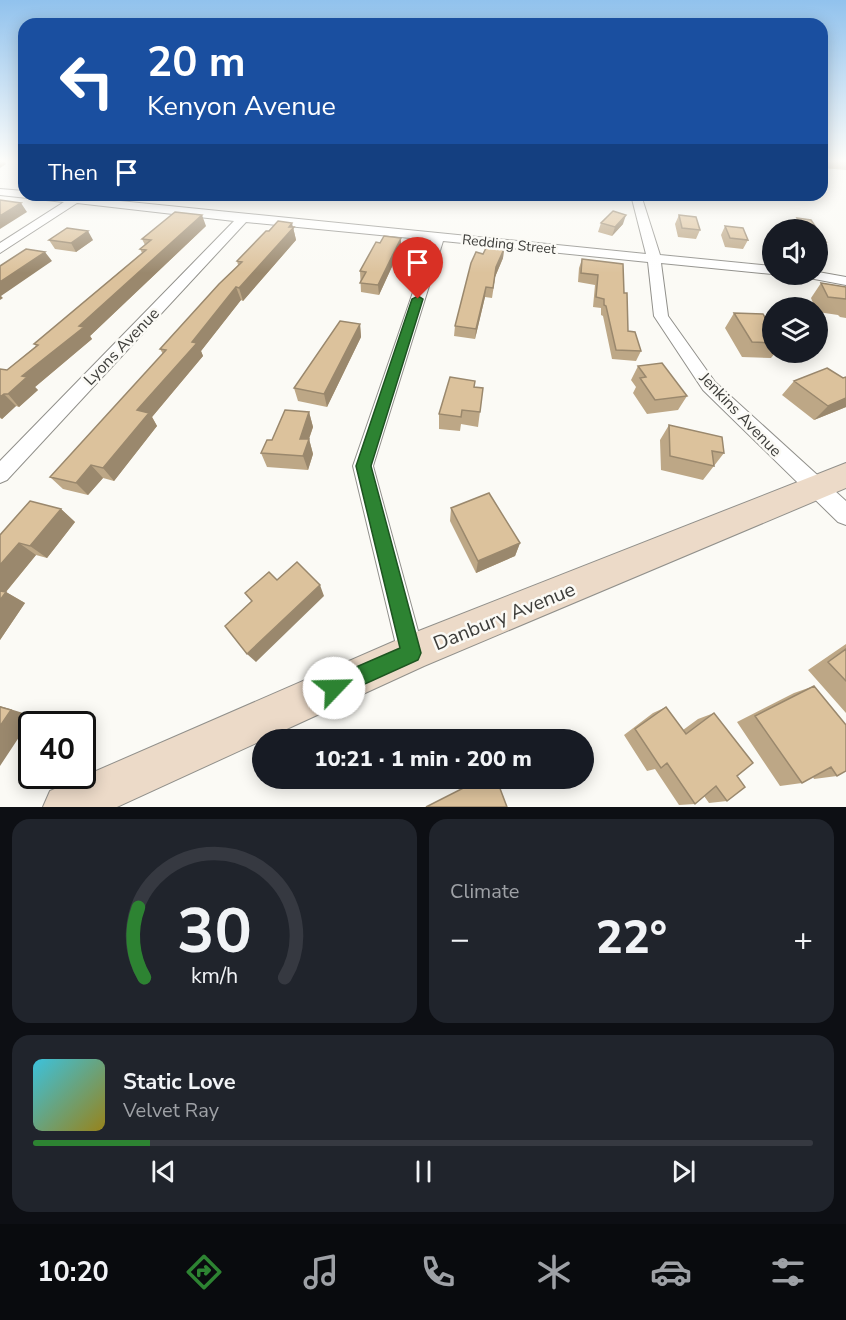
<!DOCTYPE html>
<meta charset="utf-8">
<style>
:root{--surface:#171b24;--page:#20242c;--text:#f1f3f6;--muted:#9ea1a6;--line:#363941;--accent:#2d8332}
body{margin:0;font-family:"Nunito Sans",sans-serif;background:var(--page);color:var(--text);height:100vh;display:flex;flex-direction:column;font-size:22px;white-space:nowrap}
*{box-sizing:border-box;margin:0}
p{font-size:20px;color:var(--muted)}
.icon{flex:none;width:33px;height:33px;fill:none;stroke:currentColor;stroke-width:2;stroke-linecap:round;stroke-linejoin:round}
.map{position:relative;height:807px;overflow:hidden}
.drawer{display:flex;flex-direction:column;gap:12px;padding:12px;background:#0d0f14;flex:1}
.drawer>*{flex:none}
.guide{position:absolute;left:18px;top:18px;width:810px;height:183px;border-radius:18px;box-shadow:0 3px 15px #0003;background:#1a4fa0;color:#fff;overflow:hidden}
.fabs{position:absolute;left:762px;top:219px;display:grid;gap:12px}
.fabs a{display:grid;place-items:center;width:66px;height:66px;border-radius:50%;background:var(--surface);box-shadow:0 3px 15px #0003;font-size:30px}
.speed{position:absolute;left:18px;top:711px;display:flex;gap:12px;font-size:30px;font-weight:700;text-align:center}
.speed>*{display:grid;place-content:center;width:78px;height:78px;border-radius:50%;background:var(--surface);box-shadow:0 3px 15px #0003;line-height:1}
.speed .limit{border:3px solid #111;border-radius:9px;background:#fff;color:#111}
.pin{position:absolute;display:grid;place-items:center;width:51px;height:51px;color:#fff;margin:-62px -26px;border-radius:50% 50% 50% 0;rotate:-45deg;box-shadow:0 0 6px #0007}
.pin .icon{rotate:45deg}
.me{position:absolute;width:66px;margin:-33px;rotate:66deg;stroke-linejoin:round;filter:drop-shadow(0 0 4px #0008)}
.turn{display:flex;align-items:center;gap:21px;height:126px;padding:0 30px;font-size:27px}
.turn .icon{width:78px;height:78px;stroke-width:2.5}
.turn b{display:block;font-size:42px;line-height:51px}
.then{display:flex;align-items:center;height:57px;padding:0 30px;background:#0003;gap:12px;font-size:22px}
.big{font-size:45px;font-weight:800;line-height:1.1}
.drawer .tile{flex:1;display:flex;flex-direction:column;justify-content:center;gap:9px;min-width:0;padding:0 21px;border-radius:18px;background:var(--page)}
.drawer .dial{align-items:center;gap:0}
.dial svg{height:156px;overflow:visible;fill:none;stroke:var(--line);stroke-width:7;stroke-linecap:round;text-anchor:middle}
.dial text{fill:var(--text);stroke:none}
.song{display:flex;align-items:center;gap:18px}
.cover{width:72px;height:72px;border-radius:9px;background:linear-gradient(135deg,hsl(190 70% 55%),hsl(50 70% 35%))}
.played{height:6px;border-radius:3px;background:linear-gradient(90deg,var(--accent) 15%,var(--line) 15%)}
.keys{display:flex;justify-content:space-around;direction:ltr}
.heat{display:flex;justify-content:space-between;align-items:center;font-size:33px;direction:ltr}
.drawer .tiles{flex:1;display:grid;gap:12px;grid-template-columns:1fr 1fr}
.tile:last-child{grid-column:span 2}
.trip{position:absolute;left:252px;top:729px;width:342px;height:60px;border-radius:30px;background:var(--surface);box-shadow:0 3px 15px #0003;font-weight:800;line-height:60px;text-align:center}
.tabs{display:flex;height:96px;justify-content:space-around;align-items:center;background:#090b0e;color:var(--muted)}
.tabs .icon{width:42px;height:42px}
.tabs .active{color:var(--accent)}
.tabs b{font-size:27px;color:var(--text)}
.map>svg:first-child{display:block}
</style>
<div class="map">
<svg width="846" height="807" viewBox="0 0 846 807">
<rect width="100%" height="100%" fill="#fbfaf5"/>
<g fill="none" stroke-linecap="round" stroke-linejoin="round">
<defs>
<path id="street" d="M0,189l24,2v4h36l586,59 -15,-59h10l19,60 112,11v8l-111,-11 7,53 47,66 131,119v24l-8,-3 -135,-132 -49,-74 -6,-54 -205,-21 -70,225 51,187 -4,9 -9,4 -9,-4 -4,-9 -45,-187 78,-226 -185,-18 -239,258 -7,3v-22l234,-240 -157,-18 -77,50v-10l64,-41 -64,-7z
M818,272l28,5v8l-37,-7 -6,-4h15z"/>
<path id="secondary" d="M846,463v25l-422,178 -307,141h-74l7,-16 361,-157z"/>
</defs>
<use href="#street" stroke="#91908b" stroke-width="2"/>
<use href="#secondary" stroke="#91908b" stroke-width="2"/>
<use href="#street" fill="#fff" fill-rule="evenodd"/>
<use href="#secondary" fill="#ecdac8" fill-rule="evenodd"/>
</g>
<path fill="#bda786" d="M822,160h24v10l-24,-2z
M679,215l21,15 -4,9 -18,-2 -3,-13z
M797,218l14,2 15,22 -8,12v-24h-40l3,-6 12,1z
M601,223l22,1 -11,12 -14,-4z
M206,226l-116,110 2,3 -57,48 3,3 -19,17 -3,-1 -14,13 -2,-1v-49l7,1 29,-24 -2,-2 108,-91 -2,-4 5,-4 -3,-6z
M725,226l23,14 -5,9 -18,-2 -4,-12z
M293,227l3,13 -53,61 -2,-1 -40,51 2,5 -51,61 5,9 -43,55 -11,-3 -15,17 -25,-6 -13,-12 113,-123 -3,-5 78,-84 -1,-4 32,-30z
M49,240h44l-17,12 -21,-3z
M401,247l-22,48 -18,-3 -1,-21z
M504,249l-1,9 -8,19 -3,21 -7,-1 -10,42 -21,-3 1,-10 28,-72z
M582,259l42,34 4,38 13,20 -5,10 -24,-2 -9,-43 -2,-1v-7l-8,-1 2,-22 -17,-3 1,-14z
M821,283l25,4v31l-6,-1 -2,-2 -20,-3v-4h-3l-4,-10z
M734,313l38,16v23h4l-5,6 -29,-1 -17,-29z
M360,324l1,13 -34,70 -29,-6 -4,-13z
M638,366l49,30 -9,14 -31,4 -14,-21 3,-6 -5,-7z
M843,378l3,29 -32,13 -32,-25 12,-14z
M474,387l9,1 -5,39 -17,-3 -1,7 -21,-2v-15z
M309,412l4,15 -4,12 4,15 -5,16 -41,-3 -6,-14 11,-13z
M669,425l55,28 -21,27 -42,-10 -1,-30z
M451,508l69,35 -5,13 -39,17 -26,-52z
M61,509l14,13 -28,36 -11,-3 -30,37 19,11 -25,37v-105z
M846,644v69l-38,-43z
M814,686l23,90 -23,3 -1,-2 -11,6 -22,3 -43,-64 57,-29z
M666,707l17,23 15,-11 16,-6 23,63 -10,25 -18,2 -5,-7 -9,8 -16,1 -24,-36 -8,2 -23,-36 29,-22z"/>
<path fill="#9a886d" d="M0,160h3l3,4 -6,4z
M21,203l6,9 -27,17v-13z
M202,215l4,11 -116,110 2,3 -57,48 3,3 -19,17 -11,-13 14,-18z
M626,215l-3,9 -11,12 3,-9z
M292,223l4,17 -53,61 -4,-13z
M88,231l5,9 -17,12 -5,-9z
M401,238v9l-22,48 -1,-10z
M504,249l-1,9 -8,19 -3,21 4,-31z
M45,252l7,9 -51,35 2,2 -3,2v-18z
M236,287l5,13 -40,51 2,5 -51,61 5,9 -43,55 -11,-13 34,-58z
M486,287l-1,10 -10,42 1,-10z
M360,324l1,13 -34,70 -3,-13z
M4,394l12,12 -14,13 -2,-2v-20z
M846,398v9l-32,13 14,-14z
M309,412l4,15 -9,26 -4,-14z
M309,439l4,15 -5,16 -5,-14z
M91,465l12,13 -15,17 -12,-12z
M61,509l14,13 -28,36 -17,-12z
M19,543l17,12 -36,44v-34z
M520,543l-5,13 -39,17 2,-12z
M320,585l4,11 -68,66 -9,-8z
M6,592l19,11 -25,37v-40z
M0,706l33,10 -33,50z"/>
<path fill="#dcc29c" stroke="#9a886d" stroke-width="1.5" d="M822,160h24v2z
M0,200l21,3 -21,13z
M613,211l13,4 -11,12 -14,-4z
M175,212l27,3 -123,111 5,1 -62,49 5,1 -19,17h-4l-4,3v-28l7,1 31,-25 -4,-1 112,-94 -6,-1 11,-9 -9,-1z
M679,215l17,2 4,13 -18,-2z
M797,218l14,2 15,22 -8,-1v-11h-34l-3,-6 21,2z
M278,221l14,2 -3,4h5l-55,61 -3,-1 -44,55 5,1 -60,67 12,3 -46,55 -12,-3 -15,18 -26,-6 116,-127 -6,-1 59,-65 23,-22 -5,-1 29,-30h3z
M725,226l18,2 5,12 -18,-2z
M67,228l21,3 -17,12 -22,-3z
M384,236l17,2 -23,47 -18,-2 6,-11 -6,-1 16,-29 4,1z
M487,246l17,3 -8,18 -3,21 -7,-1 -10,42 -21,-3 16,-63 5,-11 7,2z
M26,249l19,3 -45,30v-16z
M582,259l41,5 1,29h3l1,38 7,1 6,19 -25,-1 -10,-44 -2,-1v-6l-8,-2 2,-22 -17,-2z
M821,283l25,4v12l-18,-2z
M734,313l29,1 9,15v14l-20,-1z
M340,321l20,3 -36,70 -30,-6z
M662,363l25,33 -32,4 -15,-22 6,-1 -8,-11z
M827,368l16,10 3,-1v21l-18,8 -34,-25z
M450,377l25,4 -1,6 9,1 -3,24 -18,-2 -1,7 -22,-3z
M285,410l24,2 -9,27h9l-6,17 -42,-3 6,-13h5z
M669,425l53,12 2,16 -12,-2 2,15 -44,-10z
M489,493l31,50 -42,18 -27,-53z
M30,501l31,8 -31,37 -11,-3 -19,22v-30z
M297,562l23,23 -73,69 -22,-28 27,-25 -7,-8 24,-21 8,8z
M0,591l6,1 -6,8z
M846,649v32l-18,-19z
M814,686l32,39v46l-9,5 -6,-9 -29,16 -47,-67z
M0,707l11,3 -11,16z
M666,707l20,27 28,-21 39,50 -16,13 8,11 -18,14 -11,-15 -21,18 -28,-41 -6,5 -26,-39z
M483,778h13l11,29h-81z"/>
<linearGradient id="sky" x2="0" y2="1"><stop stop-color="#91c2ed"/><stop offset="0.59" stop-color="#fdfdfa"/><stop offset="1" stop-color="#fdfdfa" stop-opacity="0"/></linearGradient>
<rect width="846" height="273" fill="url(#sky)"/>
<path fill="#2d8332" stroke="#1d5520" stroke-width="1.5" d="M418,296l5,3 -52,167 50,187 -3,7 -84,38 -8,-3 -3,-7 3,-8 74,-32 -44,-182 56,-167z"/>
<g text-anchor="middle" stroke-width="5" stroke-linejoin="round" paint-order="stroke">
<g font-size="14" fill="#3d3d3a" stroke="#fbfaf5">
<text transform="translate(509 244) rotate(6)" y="5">Redding Street</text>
</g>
<g font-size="16" fill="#3d3d3a" stroke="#fbfaf5">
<text transform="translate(121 346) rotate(-46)" y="6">Lyons Avenue</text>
<text transform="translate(741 414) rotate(46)" y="6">Jenkins Avenue</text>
</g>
<g font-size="20" fill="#3d3d3a" stroke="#fbfaf5">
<text transform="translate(504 616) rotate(-22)" y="7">Danbury Avenue</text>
</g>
</g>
</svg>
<div class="fabs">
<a><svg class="icon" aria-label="sound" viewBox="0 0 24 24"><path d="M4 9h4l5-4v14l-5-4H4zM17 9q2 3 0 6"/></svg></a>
<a><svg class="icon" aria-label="layers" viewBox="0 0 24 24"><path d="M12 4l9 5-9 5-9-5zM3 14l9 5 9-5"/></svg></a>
</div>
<div class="speed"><div class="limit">40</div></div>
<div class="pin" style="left:418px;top:299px;background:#d93025"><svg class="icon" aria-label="arrive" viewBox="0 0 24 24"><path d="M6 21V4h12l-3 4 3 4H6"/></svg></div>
<svg class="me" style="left:334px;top:688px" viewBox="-20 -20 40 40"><circle r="19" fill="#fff"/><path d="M0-13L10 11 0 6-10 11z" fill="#2d8332"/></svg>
<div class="trip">10:21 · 1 min · 200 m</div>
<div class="guide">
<div class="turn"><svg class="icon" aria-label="left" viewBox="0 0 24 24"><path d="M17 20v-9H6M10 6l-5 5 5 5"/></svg><div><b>20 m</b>Kenyon Avenue</div></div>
<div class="then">Then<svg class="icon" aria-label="arrive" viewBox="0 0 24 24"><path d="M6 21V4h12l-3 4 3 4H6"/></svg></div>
</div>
</div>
<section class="drawer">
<div class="tiles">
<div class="tile dial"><svg viewBox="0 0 100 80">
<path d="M14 69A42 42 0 1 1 86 69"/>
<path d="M14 69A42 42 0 0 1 11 33" stroke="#2d8332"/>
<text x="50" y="56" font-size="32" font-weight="700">30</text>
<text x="50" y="72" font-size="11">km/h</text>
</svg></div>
<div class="tile"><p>Climate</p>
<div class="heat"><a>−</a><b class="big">22°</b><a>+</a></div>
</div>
<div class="tile">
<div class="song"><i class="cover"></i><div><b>Static Love</b><p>Velvet Ray</p></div></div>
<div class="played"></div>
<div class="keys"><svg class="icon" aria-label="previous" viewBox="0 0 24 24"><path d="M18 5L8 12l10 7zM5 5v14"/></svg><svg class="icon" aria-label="pause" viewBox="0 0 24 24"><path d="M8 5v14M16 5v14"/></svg><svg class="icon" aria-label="next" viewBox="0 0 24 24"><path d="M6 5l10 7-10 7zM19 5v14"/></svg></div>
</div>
</div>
</section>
<nav class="tabs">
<b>10:20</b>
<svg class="icon active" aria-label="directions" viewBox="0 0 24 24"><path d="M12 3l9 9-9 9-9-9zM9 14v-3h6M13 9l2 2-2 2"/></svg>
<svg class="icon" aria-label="music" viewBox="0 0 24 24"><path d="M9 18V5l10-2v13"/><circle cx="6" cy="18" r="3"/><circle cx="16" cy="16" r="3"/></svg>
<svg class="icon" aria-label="phone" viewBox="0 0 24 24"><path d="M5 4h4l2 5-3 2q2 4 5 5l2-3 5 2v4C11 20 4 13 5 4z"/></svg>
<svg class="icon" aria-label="climate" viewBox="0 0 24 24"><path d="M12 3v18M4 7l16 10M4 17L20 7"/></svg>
<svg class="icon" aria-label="car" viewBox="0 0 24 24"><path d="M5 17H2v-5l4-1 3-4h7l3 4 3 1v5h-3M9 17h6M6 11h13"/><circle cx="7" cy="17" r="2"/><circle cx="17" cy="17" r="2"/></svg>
<svg class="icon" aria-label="filters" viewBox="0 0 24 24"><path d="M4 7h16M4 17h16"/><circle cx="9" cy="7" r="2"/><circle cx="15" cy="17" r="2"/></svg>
</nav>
